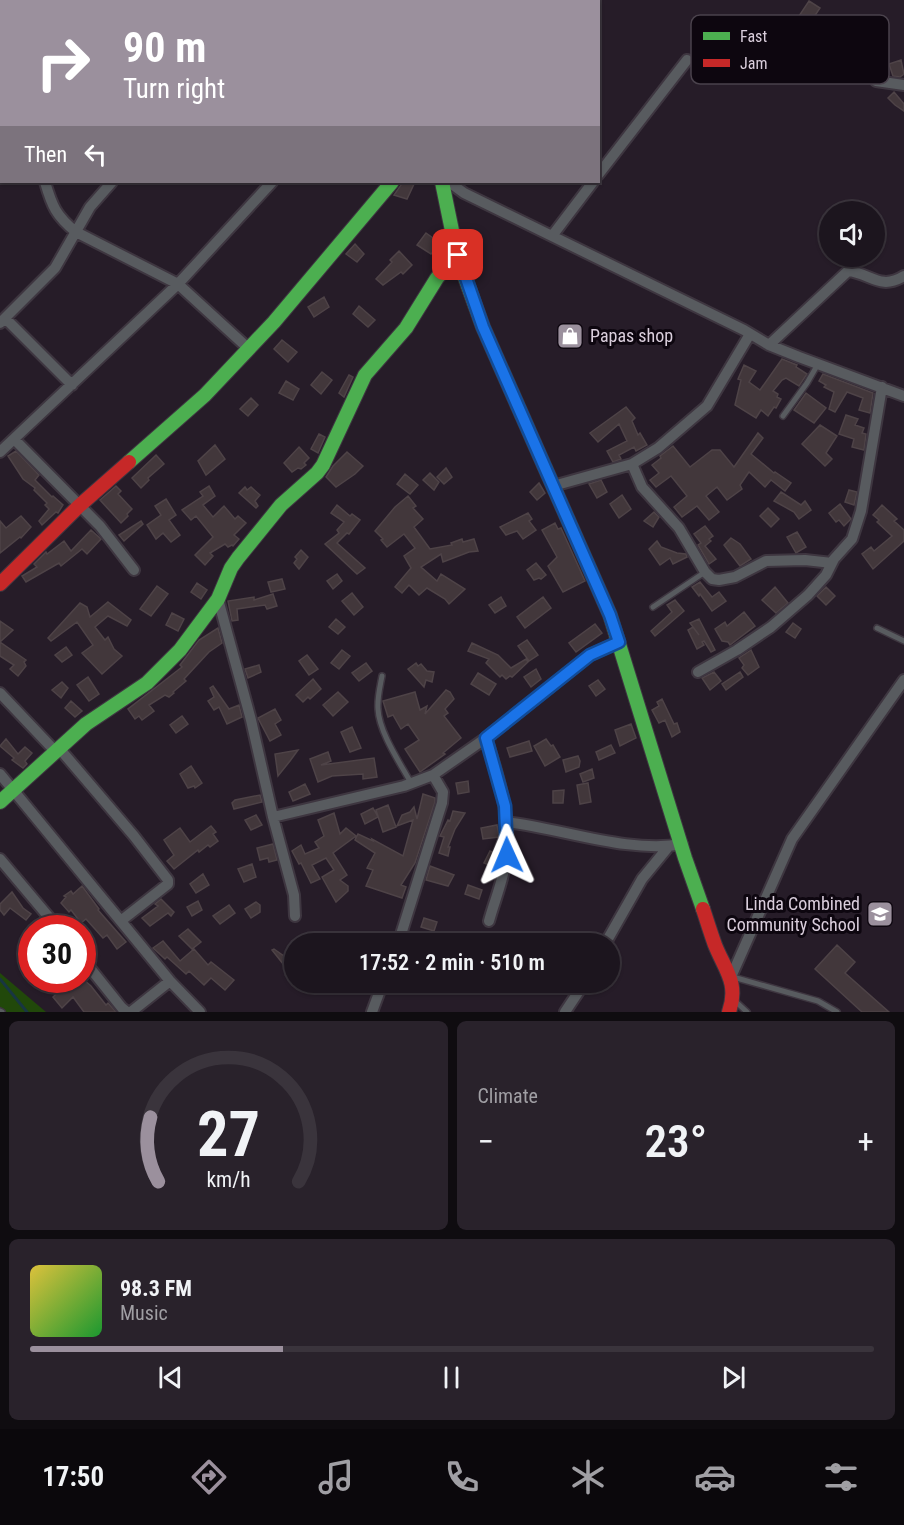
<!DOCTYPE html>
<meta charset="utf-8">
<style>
:root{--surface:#1c151e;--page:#29222b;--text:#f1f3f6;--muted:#a09fa4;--line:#3a343c;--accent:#9b909d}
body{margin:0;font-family:"Roboto Condensed",sans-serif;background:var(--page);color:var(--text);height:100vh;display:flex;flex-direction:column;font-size:22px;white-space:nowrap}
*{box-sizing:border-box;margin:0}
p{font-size:20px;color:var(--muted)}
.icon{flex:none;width:33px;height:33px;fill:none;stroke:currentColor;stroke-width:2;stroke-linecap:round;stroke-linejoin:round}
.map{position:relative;height:1012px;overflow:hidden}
.drawer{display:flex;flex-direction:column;gap:9px;padding:9px;background:#0f0c10;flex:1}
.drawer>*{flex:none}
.hud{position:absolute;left:0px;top:0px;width:600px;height:183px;box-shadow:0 2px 4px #0004,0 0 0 2px var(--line);background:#9b909d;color:#fff;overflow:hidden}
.buttons{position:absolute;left:819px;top:201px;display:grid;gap:12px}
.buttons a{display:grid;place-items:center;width:66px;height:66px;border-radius:50%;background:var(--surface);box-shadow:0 2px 4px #0004,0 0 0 2px var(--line);font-size:30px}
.speed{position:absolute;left:18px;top:915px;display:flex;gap:12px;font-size:30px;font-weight:700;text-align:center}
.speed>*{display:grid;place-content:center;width:78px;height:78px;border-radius:50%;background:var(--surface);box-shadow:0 2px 4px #0004,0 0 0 2px var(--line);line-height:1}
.speed .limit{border:9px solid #d22;background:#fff;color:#111}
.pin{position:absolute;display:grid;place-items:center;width:51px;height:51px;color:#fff;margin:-26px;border-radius:12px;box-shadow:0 3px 9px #0006}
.me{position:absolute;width:66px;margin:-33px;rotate:359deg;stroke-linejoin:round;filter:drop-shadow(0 0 4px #0008)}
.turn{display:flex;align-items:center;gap:21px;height:126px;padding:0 24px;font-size:27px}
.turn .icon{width:78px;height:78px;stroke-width:2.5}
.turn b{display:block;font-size:42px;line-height:51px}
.then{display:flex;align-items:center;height:57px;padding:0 24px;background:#0003;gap:12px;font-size:22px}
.big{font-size:45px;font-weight:600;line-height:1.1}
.drawer .tile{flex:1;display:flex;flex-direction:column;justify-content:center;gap:9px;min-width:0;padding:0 21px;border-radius:9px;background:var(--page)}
.drawer .dial{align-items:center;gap:0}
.dial svg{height:156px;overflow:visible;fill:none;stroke:var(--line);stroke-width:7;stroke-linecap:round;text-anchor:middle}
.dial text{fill:var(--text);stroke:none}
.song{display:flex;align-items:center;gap:18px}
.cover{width:72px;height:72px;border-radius:9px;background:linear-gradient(135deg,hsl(50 70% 55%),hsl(130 70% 35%))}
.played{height:6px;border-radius:3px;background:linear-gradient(90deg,var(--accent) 30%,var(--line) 30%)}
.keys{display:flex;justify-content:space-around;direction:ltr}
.heat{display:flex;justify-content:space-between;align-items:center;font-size:33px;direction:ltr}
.drawer .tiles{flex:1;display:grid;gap:9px;grid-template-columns:1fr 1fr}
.tile:last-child{grid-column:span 2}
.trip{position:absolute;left:284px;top:933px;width:336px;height:60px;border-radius:30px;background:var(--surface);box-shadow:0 2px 4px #0004,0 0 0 2px var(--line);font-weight:600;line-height:60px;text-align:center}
.tabs{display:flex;height:96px;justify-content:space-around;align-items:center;background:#0b080c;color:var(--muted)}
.tabs .icon{width:42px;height:42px}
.tabs .on{color:var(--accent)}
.tabs b{font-size:27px;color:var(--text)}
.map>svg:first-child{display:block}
</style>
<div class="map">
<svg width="904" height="1012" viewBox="0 0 904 1012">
<rect width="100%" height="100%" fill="#261c28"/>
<path fill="#21480a" d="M0,973l46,39h-46z"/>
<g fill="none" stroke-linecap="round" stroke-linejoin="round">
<path stroke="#183642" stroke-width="3" d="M0,979l27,33"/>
</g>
<path fill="#42373b" stroke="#4e4347" stroke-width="1.5" d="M809,1l11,7 -14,21 -11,-7z
M901,60l3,14 -4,3 -7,-1 -4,-12z
M894,92l10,12v7l-9,-6 -7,-7z
M403,182l11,2 -7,15 -13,-4z
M426,233l14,10 -9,11 -14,-9z
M355,244l9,10 -7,8 -11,-8z
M399,251l13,14 -9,9 -2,-2 -18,13 -7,-6 16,-17 -2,-2z
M324,297l5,10 -15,10 -6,-10z
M359,306l16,14 -7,7 -15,-13z
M282,340l15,12 -9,10 -14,-13z
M782,359l15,6 -1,2 11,7 -8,12 -13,-8 -4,2 -9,11 5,3 -1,3 4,2 -5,9 -2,-1 -6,9 -7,-6 -5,8 -21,-13 6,-25 -3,-1 6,-14 12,6 -7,11 11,8z
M322,372l10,8 -11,14 -10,-9z
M823,374l50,19 -3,20 -11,-3 4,-12 -16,-6 -12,20 -6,-3 5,-17 -10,-5 2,-2 -7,-4z
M349,375l4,2 -9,20 -5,-4z
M286,381l13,8 -6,11 -14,-7z
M806,393l20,15 -12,15 -20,-13z
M251,398l7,7 -10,11 -8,-7z
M626,407l9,11 -3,3 6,14 2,-2 7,12 -11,6 -2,-4 -15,8 2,4 -8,3 -6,-11 20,-10 -8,-17 -21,18 -8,-9z
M846,415l12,4 -3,6 9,3 -2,5 4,1 -2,16 -12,-3 2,-8 -15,-5z
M820,425l17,11 -11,17 6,6 -7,7 -23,-22z
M758,433l5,5 -12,16 23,19 1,-1 16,11 -6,8 -14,-11 -6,7 -16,-15 -9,13 2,4 -15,11 -10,-13 -11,9 13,16 -10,8 -12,-14 -15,11 -8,-10 13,-11 -16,-20 -15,11 -6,-7 9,-7 -7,-8 9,-7 -1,-2 13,-10 17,21 22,-17h8l14,17z
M319,434l6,3 -7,16 -7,-4z
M215,445l10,14 -19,16 -8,-14z
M299,447l10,11 -5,5 2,2 -5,4 -3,-1 -6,4 -8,-9z
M16,451l23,24 -4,5 17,17 1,-1 10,9 -5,8 -2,-1 -14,13 -3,-4 10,-12 -4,-4 2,-2 -13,-13 1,-2 -12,-9 -15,-23z
M347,452l16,14 -8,8 -19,13 -10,-10 7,-11z
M156,455l8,9 -16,14 1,2 -8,8 -9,-10z
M446,468l6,9 -8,7 -7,-7z
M430,473l9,9 -5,8 -11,-10z
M405,474l13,11 -8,9 -13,-10z
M601,480l6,12 -10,6 -8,-14z
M539,483l6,10 -8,7 -7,-8z
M116,486l5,5 -3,3 14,15 -5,5 1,2 -7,7 -21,-23z
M209,486l6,10 -12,9 10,12 11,-11 11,13 3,-3 8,7 -12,12 5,4 -6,7 -1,-1 -4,2 -3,-3 -15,9 3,3 -8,9 -10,-10 18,-18 -17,-21 -5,4 -9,-10 21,-14 -3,-4z
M245,487l2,3 4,-3 9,8 -5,6 3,5 -2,2 -17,-15z
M849,490l8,2 -3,13 -9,-3z
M781,492l20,13 4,-4 6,9 -12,9 -5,-7 -20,-11z
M622,495l9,14 -12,9 -9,-14z
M408,496l8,10 -3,2 10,11 -9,8 16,22 22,-4 -1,-2 11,-4 1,3 11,-3 4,12 -9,1 -26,10 -2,-8 -20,13 16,14 4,-7 24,15 -16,15 -4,-5 -18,-11 -8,7 -10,-10 -7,8 -7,-6 16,-19 -7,-12 11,-8 -11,-14 -17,13 -6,-7 2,-1 -8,-8 20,-24z
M166,499l10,16 -7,5 11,15 -9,7 -8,-9 -7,6 -9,-14 14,-10 -6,-9z
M840,504l11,15 -7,7 -5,-6 -3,2 -7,-9z
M337,505l13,11 2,-2 8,6 -11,14 -2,-1 -10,10 28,25 -8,6 -32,-30 14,-11 -2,-3 7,-8 -13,-9z
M882,505l15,14 -3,2 10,9v11l-31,28 -11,-15 9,-7 3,4 18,-15 -15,-14 2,-2 -6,-5z
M768,508l11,11 -8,8 -11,-11z
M654,512l5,5 -6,10 -9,-6z
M528,513l4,6 -3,2 7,9 -13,9 -6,-8 -11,4 -6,-8z
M21,516l10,11 -10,11 -1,-1 -20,16v-32l6,7z
M141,521l2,3 -19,17 -5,-6z
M555,523l3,6 3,-1 24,53 -22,11 -15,-26 9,-9 -15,-27z
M705,526l8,10 -4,3 2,2 -6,5 11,13 -7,5 -11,-19 3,-2 -7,-9z
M91,530l10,9 -14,15 -5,-5 -21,17 -2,-3 -33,19 -4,-6 15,-9 -3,-3 12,-12 1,2 17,-13 7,10z
M797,532l9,15 -10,6 -9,-16z
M731,538l9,6 11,15 -11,7 -16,-21z
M657,541l4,6 16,6 9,1 1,3 -14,7 -3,-6 -10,7 -11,-16z
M301,550l7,7 -9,12 -5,-6 3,-4 -2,-2z
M536,563l10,12 -5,4 -2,-1 -5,2 -7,-10z
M337,574l5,7 -9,8 -6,-8z
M282,579l3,10 -14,3 -3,-10z
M700,582l12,15 7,-5 7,9 -14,10 -12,-17 -1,2 -7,-9z
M197,583l10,7 -6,9 -10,-7z
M157,586l11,8 -17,22 -11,-7z
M775,587l13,16 -12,10 -14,-13z
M826,587l9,9 -9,9 -9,-9z
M352,593l11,14 -9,8 -12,-14z
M273,594l4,12 -10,3 -2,-4 -28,4 1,11 -6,1 -4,-20 26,-4v3z
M501,597l5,9 -11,7 -6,-8z
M543,597l8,11 -26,20 -8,-11z
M675,600l9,11 -29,25 -4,-5 21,-19 -5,-7z
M108,602l23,18 -4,6 -19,-10 -13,11 10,13 3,-3 6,12 8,7 -20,18 -20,-21 11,-8 -16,-23 -26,19 -3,-3 32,-35 7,4 3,10z
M744,612l11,14 -25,19 -2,-3 -6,-1 -7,-12 10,-7 2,4z
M172,613l12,6 -6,12 -12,-6z
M336,619l9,8 -7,7 -9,-7z
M699,619l16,31 -4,2 -7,-11 -2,1 2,3 -7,4 -9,-19 5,-3 6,8 -9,-12z
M0,621l13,9 -13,12 26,18 -2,2 2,4 -8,10 -8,-7 4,-4 -14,-9z
M793,623l8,6 -6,9 -9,-6z
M595,624l7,9 -26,19 -7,-9z
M218,628l4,15 -13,9 -25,27 2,2 -13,11 1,1 -5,4 -4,-2 -16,10 5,6 -12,9 -3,-4 -4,3 -7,-10 54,-42 -2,-2 19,-25z
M527,640l11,15 -9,6 -11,-15z
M472,643l26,12 13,13 15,-9 2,3 -16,15 -2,-1 -4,3 -4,-4 -2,2 -14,-14 3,-4 -21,-8z
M66,647l6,8 -10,7 -7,-7z
M342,650l8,6 -11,13 -8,-6z
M751,650l8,17 -11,8 -6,-7 2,-3 -5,-7z
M307,655l11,14 -9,6 -10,-14z
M366,663l6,8 -13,10 -7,-8z
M416,663l2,3 3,-2 6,7 7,1 -2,10 -6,-2 -2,7 -16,-18z
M259,665l2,7 -13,6 -3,-9z
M536,669l5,10 -10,8 -7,-10z
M714,672l7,9 -11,9 -8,-12z
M740,672l3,5 -17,13 -4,-6z
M478,673l18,11 -7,11 -18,-11z
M88,677l11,17 -10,7 -12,-16z
M313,679l8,10 -11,10 -2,-2 -5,5 -7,-7z
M598,680l7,9 -9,7 -7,-10z
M62,682l6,6 -7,10 -9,-8z
M213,686l16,23 10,-4 3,12 -15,7 -8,-17 -5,3 -6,-9 6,-4 -4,-9z
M446,690l4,2 4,7 -9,10 3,4 -4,3 17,22 -18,15 2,1 -25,18 -15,-23 14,-9 -11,-16 -7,5 -8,-14 -5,2 -5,-16 32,-9 5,18 7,-4 -2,8z
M338,692l10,10 -15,14 -10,-11z
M662,699l12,25 3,-1 3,9 -8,5 -7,-17 -6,3 -7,-13 7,-4 -2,-4z
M71,701l11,10 -7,6 -10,-9z
M275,709l6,11 -6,4 6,11 -11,6 -12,-23z
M182,716l6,8 -12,9 -6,-8z
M631,724l5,14 -16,8 -5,-16z
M352,727l9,21 -11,4 -9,-20z
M6,739l12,15 7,-7 7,6 -7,8 2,3 -4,4 -11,-8 2,-2 -14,-12z
M546,739l5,7 2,-1 7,12 -15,9 -11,-20z
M529,741l3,10 -22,6 -3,-9z
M611,745l4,8 -16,7 -3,-8z
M298,750l-8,11 -12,15 -3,-22z
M328,752l3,9 -10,4 53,-7 3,19 -14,2v-5l-31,2 -14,6 -8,-23z
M578,756l2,5 -1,6 -13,5 -3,-12z
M191,766l11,17 -7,5 -1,-2 -6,2 -8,-14z
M592,769l2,9 -11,4 -3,-8z
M468,781l1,11 -11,2 -2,-11z
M588,783l3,19 -11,2 -3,-19z
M305,784l5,10 -17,7 -4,-9z
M564,790l-1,13h-10v-12z
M423,794l12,4v4l-20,61 -14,22 5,2 -4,11 -36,-12 7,-16 -6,-2 8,-15 -20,-13 3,-6 15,7 -1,-2 31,17 10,-36 -16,6 5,-11 8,-3 4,-5 3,12z
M260,795l2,7 -28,7 -2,-6 3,-3z
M388,805l8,22 -13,5 -7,-22z
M373,808l5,9 -13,7 -4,-10z
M453,811l12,2 -10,16 -7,18h2l-2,9 -9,-3 5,-16 -4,-1 8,-16 2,1z
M334,813l6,21 6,-6 10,8 -23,17 14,22 -7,5 8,6v5l-12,11 -14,-25 12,-7 -8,-12 -14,7 8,14 -9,4 -10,-20 -2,1 -7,-13 9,-6 4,9 14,-6 -4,-6 9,-6 -6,-16z
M256,815l6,10 -11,5 -6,-10z
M497,825l2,12 -16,2 -2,-11z
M211,826l5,6 -3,2 5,7 -8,6 -2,-2 -9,7 -1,-2 -24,19 -7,-8 7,-6 -10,-15 16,-12 10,14z
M273,844l4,16 -8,2 -1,-4 -8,2 -3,-12z
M490,851l9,4 -6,12 -9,-4z
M252,864l4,13 -12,5 -6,-13z
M430,866l24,9 -6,11 -22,-6z
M203,874l6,11 -13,8 -6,-9z
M468,885l14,5 -3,9 -14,-5z
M82,886l17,23 -1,1 28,32 -9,7 -10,-14 -4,3 -17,-19 -5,4 -10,-13 -2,2 -8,-9 5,-6 -2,-1 7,-5 2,3z
M12,892l11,16 8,6 -5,6 -16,-12 -6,7 -4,-5v-6z
M161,899l13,13 -3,4 -3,-3 -18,13 -8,-8 16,-12 -3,-2z
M198,901l4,9 -10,6 -5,-9z
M256,902l4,3v7l-9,6 -6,-9z
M229,905l6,8 -15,11 -7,-8z
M424,918l13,4 -3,9 -13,-4z
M188,929l13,13 -9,7 -13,-13z
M163,941l17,20 14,-12 14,16 3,-3 23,18 -9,10 -14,-12 -7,7 -15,-14 -3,3 -19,-17 -2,2 -12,-11z
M837,945l18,17 -10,11 44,39h-27l-47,-43z
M274,949l20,14 -7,6 -15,-19z
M71,980h13l7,6 15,19 2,-2 8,9h-32l-11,-15 -11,11 -9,-11z"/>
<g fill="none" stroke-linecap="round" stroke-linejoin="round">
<defs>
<path id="lane" d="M783,416l24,-33 11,-19
M653,607l52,-35
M877,628l27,13
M382,676c-2,11 -5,23 -4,33 1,23 22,54 33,74
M733,977l85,24 19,11
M735,1001l12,11
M0,1011l2,1"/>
<path id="street" d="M50,0l3,2
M346,0l1,2
M325,2l1,-2
M453,2l1,-2
M876,81l28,4
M598,175l89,-115
M45,182c7,24 11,34 31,50l102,52 71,65
M449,182l15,11 280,137 25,15 30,12 105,39
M552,236l41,-54
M5,318l67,67
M0,323l55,-55 35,-61 22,-25
M769,345l79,-74c22,2 32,20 56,5
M14,439l86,87 34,44
M0,452l178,-168 94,-102
M632,464l10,23 37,41 26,44 7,7 7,1 16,-3 31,-16 39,-1 27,3
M553,486l79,-22 26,-16 49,-42 43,-72
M218,599l33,121 22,97 21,78 1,21
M698,672l39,-22 34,-23 37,-32 18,-20 8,-16 18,-20 9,-28 21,-124
M0,693l55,58
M486,738c12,37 24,75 21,115 -2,23 -12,46 -18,68
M59,748l75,88 34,44v4l-46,36
M0,774l170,207 30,31
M273,817l131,-31 29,-11 53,-37 104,-83 29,-13
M506,822c54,6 124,32 176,22
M0,859l58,69
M398,944l44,-141 1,-11 -10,-17
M605,944l37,-65 27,-33
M82,958l40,50 5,4
M731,977l61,-138 112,-159
M131,1012l39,-31
M372,1012l11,-30
M565,1012l20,-30"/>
<path id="fast" d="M442,182l15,73 26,72 127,288 75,243 18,51
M129,462l76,-67 69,-73 118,-140
M0,802l86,-78 61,-41 33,-33 38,-51 13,-31 7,-10 43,-53 36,-32 6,-8 42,-90 41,-47 31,-50 20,-23"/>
<path id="jam" d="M0,584l79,-78 50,-44
M703,909c4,12 8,25 12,36 10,25 24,38 14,67"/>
</defs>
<use href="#lane" stroke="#3e3640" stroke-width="8"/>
<use href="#street" stroke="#3e3640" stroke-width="14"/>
<use href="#fast" stroke="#3e3640" stroke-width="16"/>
<use href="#jam" stroke="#3e3640" stroke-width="16"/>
<use href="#lane" stroke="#585b5f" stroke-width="5"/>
<use href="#street" stroke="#585b5f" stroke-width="10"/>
<use href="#fast" stroke="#4caf50" stroke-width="14"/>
<use href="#jam" stroke="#c62828" stroke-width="14"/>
</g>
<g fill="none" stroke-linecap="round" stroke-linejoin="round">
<defs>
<path id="route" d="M458,255l25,72 127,288 9,27 -29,13 -104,83 19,68 2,49"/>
</defs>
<use href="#route" stroke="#114b97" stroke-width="15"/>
<use href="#route" stroke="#1a73e8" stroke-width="10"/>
</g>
<defs>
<symbol id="shop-square" viewBox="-11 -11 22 22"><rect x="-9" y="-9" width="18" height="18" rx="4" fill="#9b909d" stroke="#0d060f"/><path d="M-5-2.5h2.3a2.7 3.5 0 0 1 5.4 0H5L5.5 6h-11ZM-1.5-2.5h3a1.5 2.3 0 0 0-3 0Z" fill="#fff"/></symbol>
<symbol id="school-square" viewBox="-11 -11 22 22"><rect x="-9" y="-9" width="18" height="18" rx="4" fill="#9b909d" stroke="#0d060f"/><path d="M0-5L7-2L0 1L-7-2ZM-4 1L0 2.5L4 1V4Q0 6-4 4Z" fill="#fff"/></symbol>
</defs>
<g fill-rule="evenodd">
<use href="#shop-square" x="555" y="321" width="30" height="30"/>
<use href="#school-square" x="865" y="899" width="30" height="30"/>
</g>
<g text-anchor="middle" stroke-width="6" stroke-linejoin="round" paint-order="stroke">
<g font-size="18" fill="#dacedc" stroke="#0d060f" text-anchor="start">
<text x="590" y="342">Papas shop</text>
<text x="860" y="910" text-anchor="end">Linda Combined<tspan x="860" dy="21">Community School</tspan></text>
</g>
</g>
<rect x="691" y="15" width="198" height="69" rx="9" fill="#0d060f" stroke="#4a424c" stroke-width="1.5"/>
<rect x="703" y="32" width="27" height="8" fill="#4caf50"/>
<rect x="703" y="59" width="27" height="8" fill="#c62828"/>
<g font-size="16" fill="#dacedc">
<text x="740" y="42">Fast</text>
<text x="740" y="69">Jam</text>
</g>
</svg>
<div class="buttons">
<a><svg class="icon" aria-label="sound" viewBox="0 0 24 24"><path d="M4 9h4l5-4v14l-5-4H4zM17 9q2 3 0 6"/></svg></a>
</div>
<div class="speed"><div class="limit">30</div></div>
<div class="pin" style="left:458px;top:255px;background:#d93025"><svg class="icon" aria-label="arrive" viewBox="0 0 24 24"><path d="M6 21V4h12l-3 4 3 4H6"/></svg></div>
<svg class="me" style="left:507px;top:855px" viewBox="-20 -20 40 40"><path d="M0-17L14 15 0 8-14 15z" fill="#1a73e8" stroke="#fff" stroke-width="4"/></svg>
<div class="trip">17:52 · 2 min · 510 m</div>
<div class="hud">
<div class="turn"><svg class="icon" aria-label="right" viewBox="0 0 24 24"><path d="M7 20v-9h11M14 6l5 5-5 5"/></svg><div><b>90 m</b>Turn right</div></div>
<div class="then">Then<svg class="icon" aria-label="left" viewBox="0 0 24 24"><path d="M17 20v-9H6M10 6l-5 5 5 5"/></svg></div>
</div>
</div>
<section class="drawer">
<div class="tiles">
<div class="tile dial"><svg viewBox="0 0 100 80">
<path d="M14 69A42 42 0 1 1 86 69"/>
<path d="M14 69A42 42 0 0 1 10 36" stroke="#9b909d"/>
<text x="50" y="56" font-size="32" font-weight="700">27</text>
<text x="50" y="72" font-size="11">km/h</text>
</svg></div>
<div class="tile"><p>Climate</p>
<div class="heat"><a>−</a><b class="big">23°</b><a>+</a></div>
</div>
<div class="tile">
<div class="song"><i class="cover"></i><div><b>98.3 FM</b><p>Music</p></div></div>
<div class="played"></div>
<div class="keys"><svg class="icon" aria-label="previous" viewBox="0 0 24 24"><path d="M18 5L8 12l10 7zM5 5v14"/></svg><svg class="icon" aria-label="pause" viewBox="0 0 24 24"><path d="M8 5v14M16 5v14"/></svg><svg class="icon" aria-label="next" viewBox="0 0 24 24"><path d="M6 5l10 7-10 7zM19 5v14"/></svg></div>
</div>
</div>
</section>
<nav class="tabs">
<b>17:50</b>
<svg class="icon on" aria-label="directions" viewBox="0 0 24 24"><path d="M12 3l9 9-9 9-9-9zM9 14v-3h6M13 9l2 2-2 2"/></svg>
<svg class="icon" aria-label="music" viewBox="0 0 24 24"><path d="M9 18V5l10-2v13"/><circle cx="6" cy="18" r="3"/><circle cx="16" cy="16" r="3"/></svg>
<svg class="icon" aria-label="phone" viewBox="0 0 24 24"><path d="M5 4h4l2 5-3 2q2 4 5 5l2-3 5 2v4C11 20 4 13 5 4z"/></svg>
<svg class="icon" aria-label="climate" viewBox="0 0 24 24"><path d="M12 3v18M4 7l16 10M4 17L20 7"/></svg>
<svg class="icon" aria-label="car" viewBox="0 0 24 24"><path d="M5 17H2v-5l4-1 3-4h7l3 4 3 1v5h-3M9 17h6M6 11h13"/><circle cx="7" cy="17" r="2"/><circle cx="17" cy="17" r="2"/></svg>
<svg class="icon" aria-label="filters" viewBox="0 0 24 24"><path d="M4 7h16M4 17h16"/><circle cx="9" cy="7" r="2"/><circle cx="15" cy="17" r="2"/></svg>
</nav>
